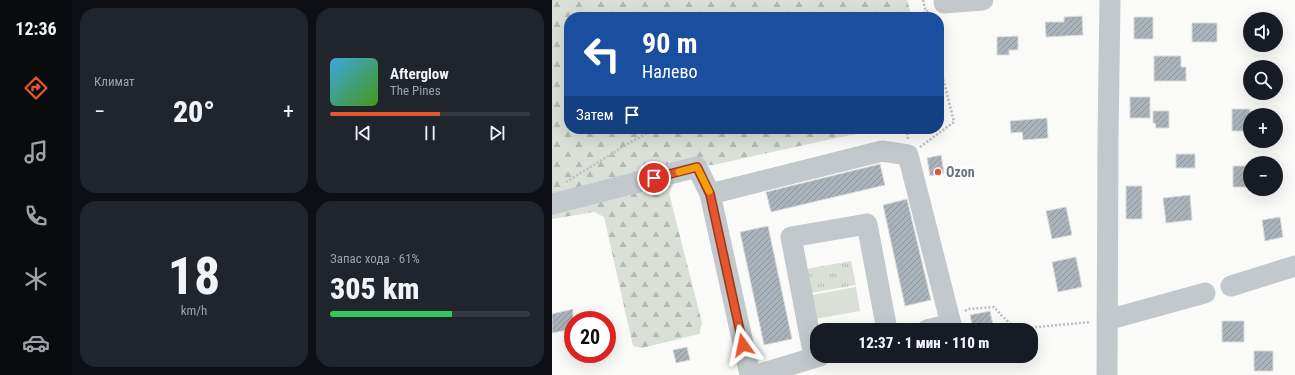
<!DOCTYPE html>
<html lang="ru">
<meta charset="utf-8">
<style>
:root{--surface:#171b24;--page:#20242c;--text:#f1f3f6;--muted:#9ea1a6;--line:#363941;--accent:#e4572e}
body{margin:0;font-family:"Roboto Condensed",sans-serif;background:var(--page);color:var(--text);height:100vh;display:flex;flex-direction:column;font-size:15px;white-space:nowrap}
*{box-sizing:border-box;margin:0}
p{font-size:13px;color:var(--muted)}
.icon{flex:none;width:22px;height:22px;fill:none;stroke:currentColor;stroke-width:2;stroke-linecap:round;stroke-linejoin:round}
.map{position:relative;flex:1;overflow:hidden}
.side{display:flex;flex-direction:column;gap:8px;padding:8px;background:#0d0f14;width:480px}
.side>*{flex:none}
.banner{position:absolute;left:12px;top:12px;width:380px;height:122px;border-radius:16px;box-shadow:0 4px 16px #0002;background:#1a4fa0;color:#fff;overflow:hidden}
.fabs{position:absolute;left:691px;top:12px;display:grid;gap:8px}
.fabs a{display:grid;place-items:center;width:40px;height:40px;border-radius:50%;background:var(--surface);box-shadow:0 4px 16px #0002;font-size:20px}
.speed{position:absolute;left:12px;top:311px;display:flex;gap:8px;font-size:20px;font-weight:700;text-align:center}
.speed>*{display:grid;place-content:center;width:52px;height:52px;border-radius:50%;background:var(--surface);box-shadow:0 4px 16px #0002;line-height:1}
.speed .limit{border:6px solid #d22;background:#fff;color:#111}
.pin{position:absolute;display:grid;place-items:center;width:34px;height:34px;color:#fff;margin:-17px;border:2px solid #fff;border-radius:50%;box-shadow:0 1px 4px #0007}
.me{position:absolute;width:44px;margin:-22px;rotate:348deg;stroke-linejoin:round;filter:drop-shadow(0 0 3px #0008)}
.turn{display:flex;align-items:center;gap:14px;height:84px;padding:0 12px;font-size:18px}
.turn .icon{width:52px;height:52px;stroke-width:2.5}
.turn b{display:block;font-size:28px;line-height:34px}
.then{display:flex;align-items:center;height:38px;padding:0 12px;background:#0003;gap:8px;font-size:15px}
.big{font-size:30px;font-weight:800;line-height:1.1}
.side .tile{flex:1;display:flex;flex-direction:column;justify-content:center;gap:6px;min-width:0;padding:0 14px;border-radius:16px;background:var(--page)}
.side .dial{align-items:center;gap:0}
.dial b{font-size:52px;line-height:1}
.song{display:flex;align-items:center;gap:12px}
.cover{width:48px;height:48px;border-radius:6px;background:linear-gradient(135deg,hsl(200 70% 55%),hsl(100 70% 35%))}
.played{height:4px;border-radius:2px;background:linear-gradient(90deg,var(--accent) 55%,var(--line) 55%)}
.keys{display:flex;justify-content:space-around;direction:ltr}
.heat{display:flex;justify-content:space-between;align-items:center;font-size:22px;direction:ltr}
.charge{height:6px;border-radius:3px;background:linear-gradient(90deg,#34c759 61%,var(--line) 0)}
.side .tiles{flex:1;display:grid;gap:8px;grid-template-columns:repeat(2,1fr)}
.trip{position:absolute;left:258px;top:323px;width:228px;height:40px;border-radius:16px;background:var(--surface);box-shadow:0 4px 16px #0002;font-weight:800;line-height:40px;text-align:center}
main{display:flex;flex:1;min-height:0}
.tab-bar{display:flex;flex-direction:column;width:72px;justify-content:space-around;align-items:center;background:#090b0e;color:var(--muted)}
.tab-bar .icon{width:28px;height:28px}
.tab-bar .active{color:var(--accent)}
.tab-bar b{font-size:18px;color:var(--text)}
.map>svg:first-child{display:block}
</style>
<main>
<nav class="tab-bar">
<b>12:36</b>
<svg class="icon active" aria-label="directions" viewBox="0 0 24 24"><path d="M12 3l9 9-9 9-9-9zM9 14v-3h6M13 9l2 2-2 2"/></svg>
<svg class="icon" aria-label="music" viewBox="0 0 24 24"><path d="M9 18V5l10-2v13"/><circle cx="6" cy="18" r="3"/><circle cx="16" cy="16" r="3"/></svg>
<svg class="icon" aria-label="phone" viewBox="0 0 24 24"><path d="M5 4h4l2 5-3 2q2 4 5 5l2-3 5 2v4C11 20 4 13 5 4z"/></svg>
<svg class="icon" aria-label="climate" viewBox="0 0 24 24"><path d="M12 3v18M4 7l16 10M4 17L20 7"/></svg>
<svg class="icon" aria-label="car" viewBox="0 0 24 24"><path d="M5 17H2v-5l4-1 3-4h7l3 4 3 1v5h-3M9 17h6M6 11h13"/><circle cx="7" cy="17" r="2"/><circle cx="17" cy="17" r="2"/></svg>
</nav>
<section class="side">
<div class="tiles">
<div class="tile"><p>Климат</p>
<div class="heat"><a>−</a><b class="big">20°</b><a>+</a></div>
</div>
<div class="tile">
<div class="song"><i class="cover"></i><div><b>Afterglow</b><p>The Pines</p></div></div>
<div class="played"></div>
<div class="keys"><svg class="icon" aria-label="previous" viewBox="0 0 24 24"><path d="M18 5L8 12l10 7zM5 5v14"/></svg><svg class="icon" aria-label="pause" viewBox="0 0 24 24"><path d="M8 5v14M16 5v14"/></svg><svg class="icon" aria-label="next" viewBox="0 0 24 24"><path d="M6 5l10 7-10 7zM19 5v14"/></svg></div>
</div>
<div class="tile dial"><b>18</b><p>km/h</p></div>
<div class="tile"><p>Запас хода · 61%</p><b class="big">305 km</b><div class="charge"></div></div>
</div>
</section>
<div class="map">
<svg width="743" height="375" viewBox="0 0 743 375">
<defs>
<pattern id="forest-firs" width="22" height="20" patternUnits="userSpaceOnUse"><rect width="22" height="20" fill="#dadfd7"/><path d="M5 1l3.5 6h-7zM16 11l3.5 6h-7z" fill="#b4b9b4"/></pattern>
<pattern id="park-tufts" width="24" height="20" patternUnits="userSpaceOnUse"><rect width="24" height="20" fill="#dadfd7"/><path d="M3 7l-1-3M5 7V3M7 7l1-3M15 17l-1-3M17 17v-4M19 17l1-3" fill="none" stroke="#b4b9b4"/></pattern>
<pattern id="building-hatch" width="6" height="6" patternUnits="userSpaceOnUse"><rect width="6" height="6" fill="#aab3b9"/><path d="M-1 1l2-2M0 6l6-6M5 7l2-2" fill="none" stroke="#8e969c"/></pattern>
</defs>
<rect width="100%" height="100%" fill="#fafaf8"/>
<path fill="url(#forest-firs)" d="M0,0h355l5,17h-343v112h309l-165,36 -32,1 -12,27 33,130 -3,11 -57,14 -9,-2 -29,-129 -10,-5 -42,7z"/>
<path fill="url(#park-tufts)" d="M299,261l5,24 -45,8 -5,-24z"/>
<path fill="#dadfd7" d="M304,287l4,24 -45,8 -4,-24z"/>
<path fill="url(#building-hatch)" stroke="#dcdcda" d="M530,16l1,19 -37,2 -1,-15h19v-5z
M582,17h19v22h-19z
M640,23h25v19h-25z
M466,36v14h-9v5h-12v-18z
M602,56h27v11h5v14h-32z
M578,97h20v21h-20z
M680,109h18v22h-18z
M601,111h16v17h-13l-1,-5h-2z
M495,118l1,20 -25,2 -1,-8 -11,1 -1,-12z
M624,154h19v14h-19z
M389,155l3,18 -14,3 -3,-18z
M328,164l5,21 -114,27 -5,-20z
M681,166h17v21h-17z
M574,186h16v33h-16z
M638,195l2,25 -26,3 -3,-25z
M355,199l24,101 -26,6 -22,-101z
M514,207l6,28 -20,4 -6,-28z
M728,217l3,20 -18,4 -3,-21z
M216,226l24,113 -28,6 -24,-113z
M524,257l6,30 -24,5 -6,-30z
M21,309v20l-21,4v-19z
M438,311l4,19h-21l-3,-15z
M670,321h22v21h-22z
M135,347l3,13 -14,3 -3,-13z
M702,351h19v20h-19z"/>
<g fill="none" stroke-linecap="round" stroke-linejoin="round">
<path stroke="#bbbfc2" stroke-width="2.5" stroke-dasharray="2 2" stroke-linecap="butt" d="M371,0l4,17
M364,17l13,-7
M371,17l3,-5
M355,129l1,10
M368,147l34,-25 -15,-60
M14,182l60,-37 28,-16
M413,311l3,-2 26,-2 8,9 14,13 75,-7"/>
<path stroke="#c3c8cc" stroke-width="21" d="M392,3l39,-3
M158,194l172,-43 26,4 43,169 -24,6
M0,204l145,-37 13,27 40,181
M679,286l64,-20
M555,320l98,-27
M262,357l-23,-120 76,-13 20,106
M205,375l63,-19
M555,375l1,-236 2,-139"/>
</g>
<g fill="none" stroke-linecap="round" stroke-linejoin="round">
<defs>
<path id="route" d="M102,178l43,-11 13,27 33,151"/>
</defs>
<use href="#route" stroke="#94391e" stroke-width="10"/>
<use href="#route" stroke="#e4572e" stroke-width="7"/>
<path stroke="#f59e0b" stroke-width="7" d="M127,172l18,-5 12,24"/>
</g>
<circle fill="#e4572e" stroke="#fff" stroke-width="1.5" cx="386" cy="172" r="4"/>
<g text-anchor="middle" stroke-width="4" stroke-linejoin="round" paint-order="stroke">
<g font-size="14" font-weight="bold" fill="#657683" stroke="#fff" text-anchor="start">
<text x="394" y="177">Ozon</text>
</g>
</g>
</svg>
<div class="fabs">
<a><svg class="icon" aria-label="sound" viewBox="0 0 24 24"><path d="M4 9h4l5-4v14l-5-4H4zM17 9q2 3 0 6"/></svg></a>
<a><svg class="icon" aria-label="search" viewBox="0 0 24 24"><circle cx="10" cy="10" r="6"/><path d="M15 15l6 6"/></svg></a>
<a>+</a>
<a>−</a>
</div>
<div class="speed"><div class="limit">20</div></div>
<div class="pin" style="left:102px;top:178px;background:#d93025"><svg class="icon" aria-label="arrive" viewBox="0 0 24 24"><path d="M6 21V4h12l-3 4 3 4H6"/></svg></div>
<svg class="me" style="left:191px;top:345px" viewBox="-20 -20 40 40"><path d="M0-17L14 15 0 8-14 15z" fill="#e4572e" stroke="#fff" stroke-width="4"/></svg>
<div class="trip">12:37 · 1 мин · 110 m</div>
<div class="banner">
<div class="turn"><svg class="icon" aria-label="left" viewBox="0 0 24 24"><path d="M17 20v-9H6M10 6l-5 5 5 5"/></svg><div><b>90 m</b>Налево</div></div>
<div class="then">Затем<svg class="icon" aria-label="arrive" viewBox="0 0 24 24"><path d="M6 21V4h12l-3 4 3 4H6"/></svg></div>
</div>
</div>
</main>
